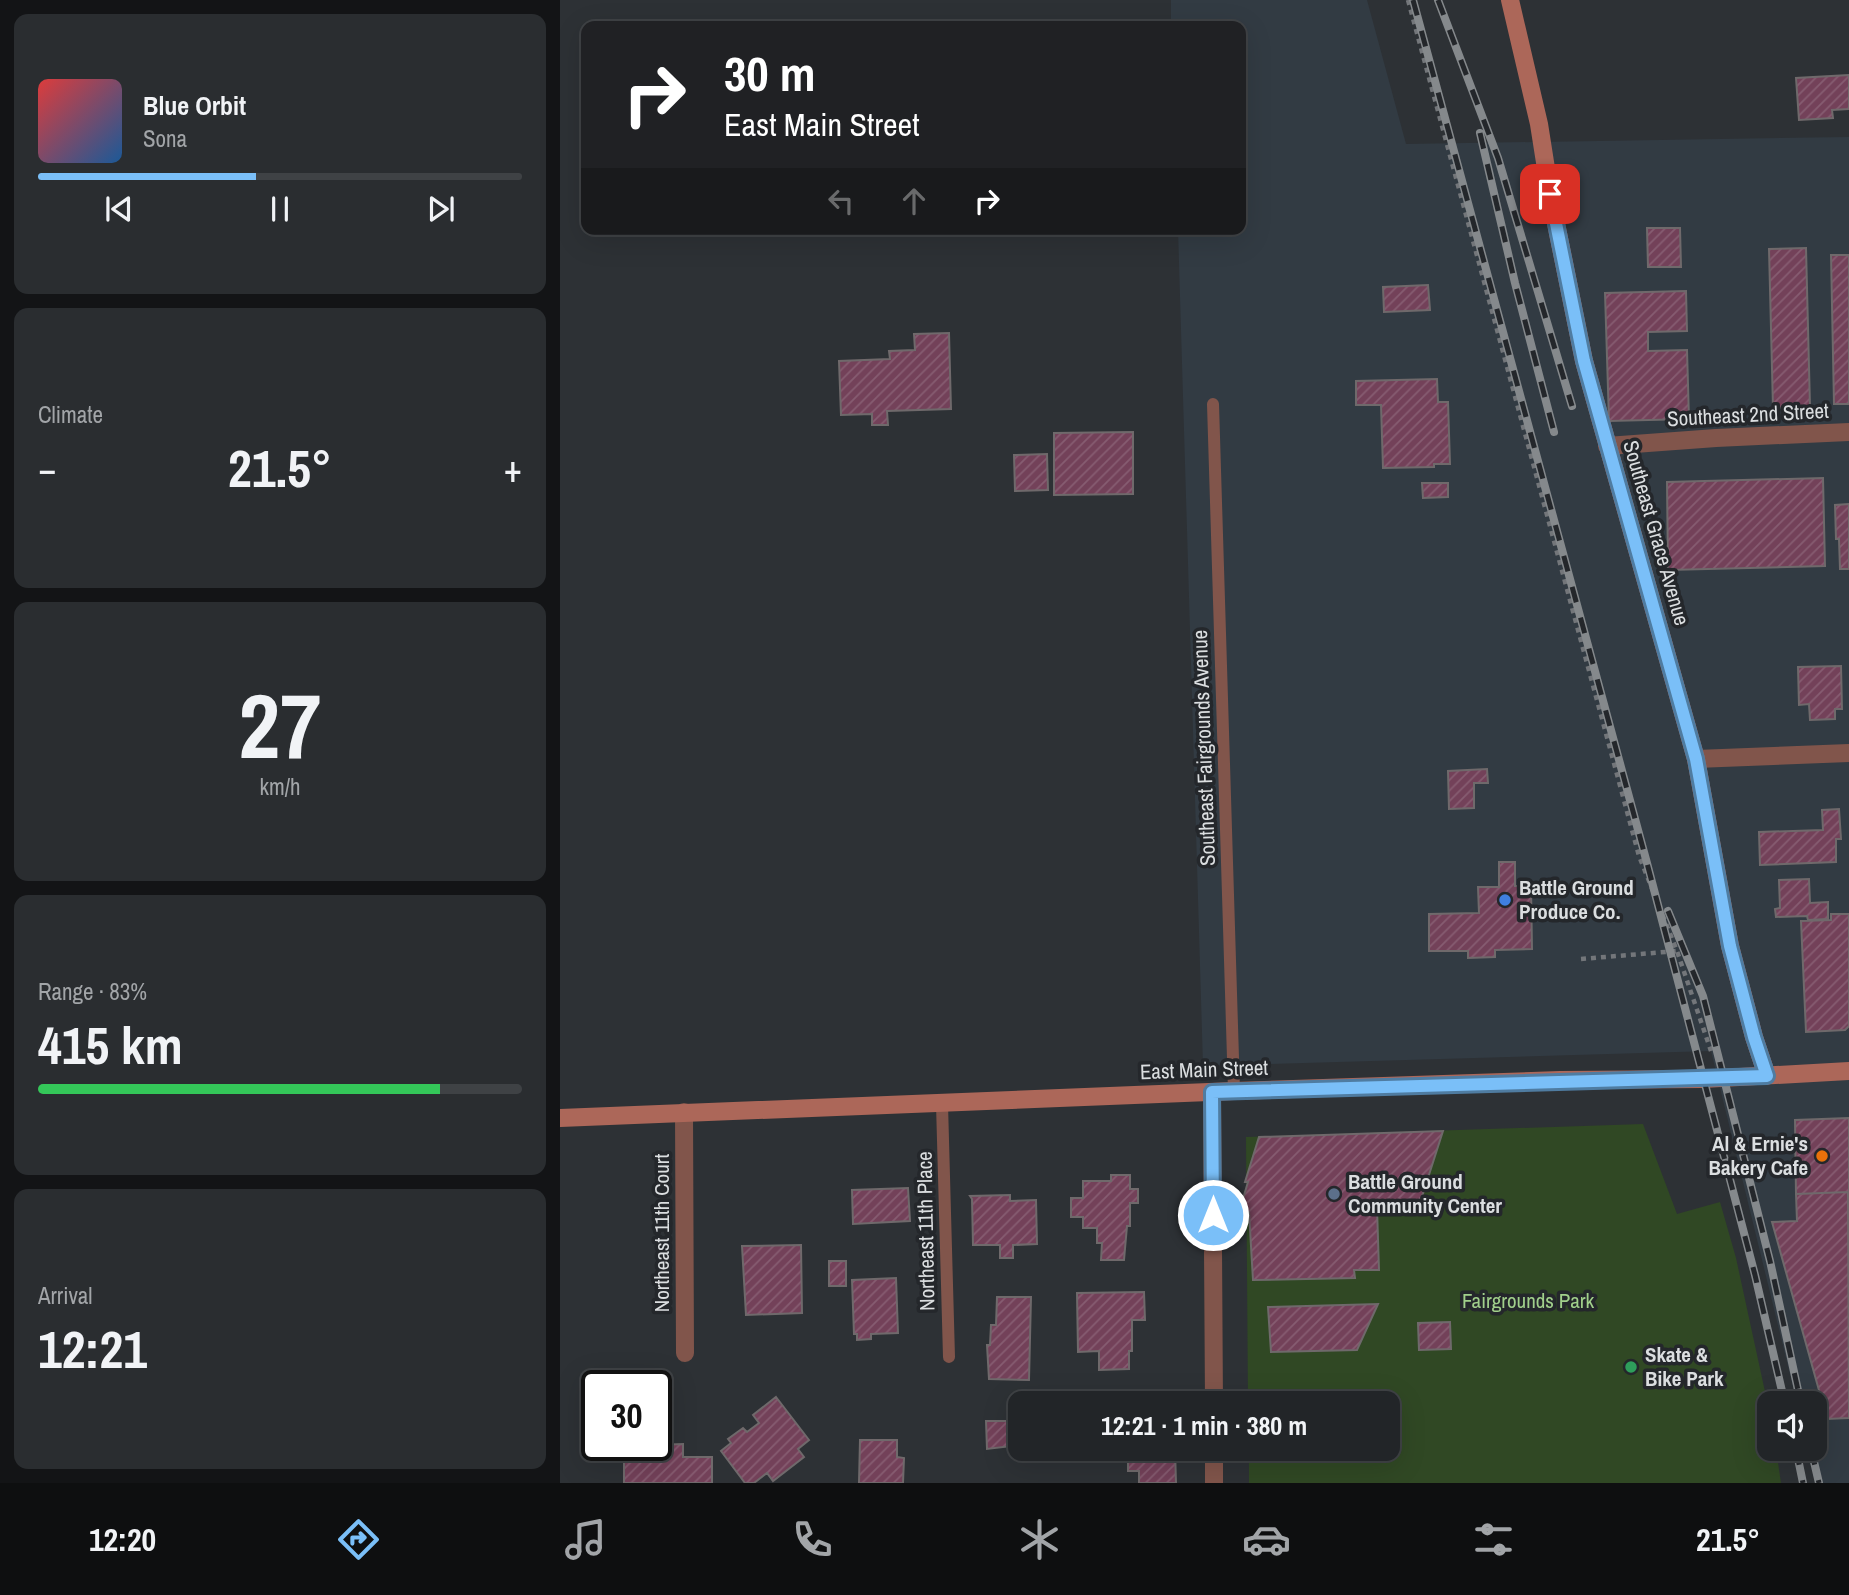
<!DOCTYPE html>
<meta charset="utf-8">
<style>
:root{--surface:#222528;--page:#2a2d30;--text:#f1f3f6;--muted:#a2a5a8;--line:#3f4245;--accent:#7abff8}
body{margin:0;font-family:"Archivo Narrow",sans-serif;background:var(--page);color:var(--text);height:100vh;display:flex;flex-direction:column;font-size:26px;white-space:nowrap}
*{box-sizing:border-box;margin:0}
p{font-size:23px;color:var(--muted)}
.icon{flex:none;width:38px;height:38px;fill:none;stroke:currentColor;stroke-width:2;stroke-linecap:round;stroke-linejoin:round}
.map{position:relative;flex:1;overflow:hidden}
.side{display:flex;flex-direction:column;gap:14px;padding:14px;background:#131416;width:560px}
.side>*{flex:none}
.banner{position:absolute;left:21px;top:21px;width:665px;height:214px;border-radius:14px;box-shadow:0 7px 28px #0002,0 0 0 2px var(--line);background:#202124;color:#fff;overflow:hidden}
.fabs{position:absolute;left:1197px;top:1391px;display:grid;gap:14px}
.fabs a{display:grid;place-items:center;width:70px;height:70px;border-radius:14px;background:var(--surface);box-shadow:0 7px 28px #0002,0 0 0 2px var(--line);font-size:35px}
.speed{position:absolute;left:21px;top:1370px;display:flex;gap:14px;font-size:35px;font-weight:700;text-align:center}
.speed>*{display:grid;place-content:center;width:91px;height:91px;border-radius:50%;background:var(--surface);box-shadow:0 7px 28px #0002,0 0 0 2px var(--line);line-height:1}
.speed .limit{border:4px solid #111;border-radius:10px;background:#fff;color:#111}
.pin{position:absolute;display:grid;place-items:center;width:60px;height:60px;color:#fff;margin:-30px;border-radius:14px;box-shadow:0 4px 10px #0006}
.me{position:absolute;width:77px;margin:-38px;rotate:0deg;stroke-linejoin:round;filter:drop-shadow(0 0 5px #0008)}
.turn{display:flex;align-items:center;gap:24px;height:147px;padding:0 28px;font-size:32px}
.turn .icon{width:91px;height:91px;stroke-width:2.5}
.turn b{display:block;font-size:49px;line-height:60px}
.lanes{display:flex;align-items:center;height:66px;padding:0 28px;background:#0003;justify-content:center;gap:35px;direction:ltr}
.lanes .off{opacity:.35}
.big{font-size:52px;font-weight:700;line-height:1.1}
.side .card{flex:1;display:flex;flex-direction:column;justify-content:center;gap:10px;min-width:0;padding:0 24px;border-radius:14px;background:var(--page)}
.side .dial{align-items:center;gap:0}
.dial b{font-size:91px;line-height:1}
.song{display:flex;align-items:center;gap:21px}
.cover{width:84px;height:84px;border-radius:10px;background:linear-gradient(135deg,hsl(0 70% 55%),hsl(210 70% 35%))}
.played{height:7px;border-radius:4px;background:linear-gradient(90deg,var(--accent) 45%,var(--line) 45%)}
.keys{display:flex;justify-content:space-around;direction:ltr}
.heat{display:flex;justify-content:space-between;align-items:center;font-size:38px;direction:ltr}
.charge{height:10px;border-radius:5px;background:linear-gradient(90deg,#34c759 83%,var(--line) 0)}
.trip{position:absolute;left:448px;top:1391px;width:392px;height:70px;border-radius:14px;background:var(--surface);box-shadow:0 7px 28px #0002,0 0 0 2px var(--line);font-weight:700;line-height:70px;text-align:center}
.tabs{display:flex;height:112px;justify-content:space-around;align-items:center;background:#0e0f10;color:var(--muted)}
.tabs .icon{width:49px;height:49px}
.tabs .current{color:var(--accent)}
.tabs b{font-size:32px;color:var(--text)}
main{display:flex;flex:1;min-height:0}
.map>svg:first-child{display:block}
</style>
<main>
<section class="side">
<div class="card">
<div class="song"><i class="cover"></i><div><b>Blue Orbit</b><p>Sona</p></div></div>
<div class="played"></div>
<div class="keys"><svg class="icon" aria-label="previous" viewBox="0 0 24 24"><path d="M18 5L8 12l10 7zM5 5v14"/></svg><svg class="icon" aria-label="pause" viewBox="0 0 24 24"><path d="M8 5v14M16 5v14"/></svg><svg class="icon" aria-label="next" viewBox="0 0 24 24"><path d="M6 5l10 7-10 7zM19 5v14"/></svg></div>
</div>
<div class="card"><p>Climate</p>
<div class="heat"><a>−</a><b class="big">21.5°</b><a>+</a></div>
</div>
<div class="card dial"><b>27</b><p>km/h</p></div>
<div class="card"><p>Range · 83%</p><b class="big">415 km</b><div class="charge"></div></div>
<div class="card"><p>Arrival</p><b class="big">12:21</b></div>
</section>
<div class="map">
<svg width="1289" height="1483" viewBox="0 0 1289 1483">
<defs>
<pattern id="building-hatch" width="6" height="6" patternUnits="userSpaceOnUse" patternTransform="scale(1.75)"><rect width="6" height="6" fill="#734159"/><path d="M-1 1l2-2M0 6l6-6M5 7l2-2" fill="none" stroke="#865c71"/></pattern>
</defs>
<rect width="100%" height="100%" fill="#2d3135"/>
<path fill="#323b43" d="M611,0h196l39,144 443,-7v1346h-34l-7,-34h7v-45l-18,-1 -86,-352 -508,15 -25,-837h63v-203h-70z"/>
<path fill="#304824" d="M1083,1124l34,90 43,-12 16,56 33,152v39h7l5,34h-532v-34h139v-45l-140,-1 -2,-266z"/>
<path fill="url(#building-hatch)" stroke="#6f696b" stroke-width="2" d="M1289,75v34l-17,1 1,8 -34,2 -3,-42z
M1087,228h33l1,39h-33z
M1246,248l4,159 -37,1 -4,-159z
M1271,255h18v149h-15z
M868,285l2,25 -46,2 -1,-25z
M1126,291l1,40 -39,1v19l39,-1 2,69 -80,2 -4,-128z
M389,333l2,76 -64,2 1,14h-16v-11l-31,1 -2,-54 51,-2 -1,-8 26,-1 -1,-16z
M877,379l1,23h10l2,62h-16v3l-51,1 -2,-63h-25v-24z
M573,432v62l-79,1v-62z
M487,454l1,36 -33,1 -1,-36z
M1263,478l2,88 -157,4 -1,-88z
M862,483h26v14l-25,1z
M1289,504v65h-9l-1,-30h-3l-1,-34z
M1281,666l1,43h-7v10l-25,1 -1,-16 -10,1 -1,-38z
M927,769l1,14h-14v25l-25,1 -1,-38z
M1279,809l2,30h-5v23l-76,3 -1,-33 64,-2 -1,-20z
M939,862h16v24h16l1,63 -37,1v7l-27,1v-7h-39v-37l50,-1 -1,-26h21z
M1249,879l1,24 18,-1v17l-20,1 -1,-4 -31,1 -1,-8 5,-1 -1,-28z
M1271,914h18v112l-4,4 -39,2 -5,-111 30,-1z
M1289,1118v74l-53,2 -1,-74z
M883,1131l-24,75 -42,2 2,62h-25l1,8 -102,2 -4,-68h-10l9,-30h-3l14,-45z
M551,1175h19v14h8v14h-8v23h-3l-3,34h-23l1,-17h-5v-15h-14v-11h-12v-19h12v-17h28z
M348,1188l2,33 -57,3 -1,-34z
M1288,1192l1,226 -22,1 -55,-197 25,-1 -1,-27z
M450,1195v6l26,-1 1,44 -24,1v13h-13v-13h-27l-1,-46 -2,-3z
M241,1245l1,68 -56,2 -4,-69z
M269,1261h17v25h-17z
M336,1278l2,55 -27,1v5l-14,1v-6h-3l-2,-54z
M584,1292l1,28h-13v31h-3v18l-30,1v-19l-21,1 -1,-59z
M437,1297h34l-2,83 -40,-1 -2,-34h3l1,-20h5z
M818,1304l-21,46 -86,2 -3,-45z
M890,1322l1,27 -32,1 -1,-27z
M216,1397l33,43 -11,9 6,8 -31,24 -6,-8 -13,10h-9l-24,-32 10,-8 -3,-4 15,-11 4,4 12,-9 -6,-8z
M538,1401v3h-78v41l-33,4 -1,-28h26l-1,-17z
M300,1440h37v17l7,1 -1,25h-44z
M123,1444v13h29v26h-88v-37z
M568,1449h47l1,34h-37v-12h-11z"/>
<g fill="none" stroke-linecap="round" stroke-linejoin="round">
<path stroke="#73767a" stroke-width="4.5" stroke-dasharray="5 5" stroke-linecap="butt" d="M848,0l231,856 38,95 34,100
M1021,959l96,-8"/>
<path stroke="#81554b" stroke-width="12" d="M653,404l21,687
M382,1104l7,253"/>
<path stroke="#81554b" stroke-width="18" d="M1047,446l109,-8 133,-6
M1136,759l153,-6
M652,1092l2,312
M124,1112l1,241
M654,1449v34"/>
<path stroke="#ac6759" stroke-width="18" d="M950,0l29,124 11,70 34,167 112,398 34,187 24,91 13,39
M0,1118l674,-27 326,-11 143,-1 146,-8"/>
<defs>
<path id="rail" d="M853,0l234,863 108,412 30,129
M878,0l60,158 74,248
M920,133l35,150 39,149
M1108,911l35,85 67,265 31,143
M1236,1449l7,34
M1251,1449l8,34"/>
</defs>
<use href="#rail" stroke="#85898c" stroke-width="8"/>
<use href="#rail" stroke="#24272b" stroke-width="5" stroke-dasharray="16" stroke-linecap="butt"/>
</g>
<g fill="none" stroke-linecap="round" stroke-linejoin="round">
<defs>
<path id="route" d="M653,1215l-1,-123 555,-16 -13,-39 -24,-91 -34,-187 -112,-398 -34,-167"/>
</defs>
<use href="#route" stroke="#4f7ca1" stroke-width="18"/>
<use href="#route" stroke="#7abff8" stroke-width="12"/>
</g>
<circle fill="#3f7fe0" stroke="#24272b" stroke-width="2.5" cx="945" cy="900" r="7"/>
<circle fill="#e8710a" stroke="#24272b" stroke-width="2.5" cx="1262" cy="1156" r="7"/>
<circle fill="#5c6f8a" stroke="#24272b" stroke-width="2.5" cx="774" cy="1194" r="7"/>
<circle fill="#2e9e5b" stroke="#24272b" stroke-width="2.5" cx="1071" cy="1367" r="7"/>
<g text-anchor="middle" stroke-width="7" stroke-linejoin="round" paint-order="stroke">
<g font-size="21" fill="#dbdee0" stroke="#24272b">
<text transform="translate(1188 415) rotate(-3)" y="7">Southeast 2nd Street</text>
<text transform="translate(1096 533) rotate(74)" y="7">Southeast Grace Avenue</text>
<text transform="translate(644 748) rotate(-92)" y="7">Southeast Fairgrounds Avenue</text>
<text transform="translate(644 1070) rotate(-2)" y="7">East Main Street</text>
<text transform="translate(366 1231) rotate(-91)" y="7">Northeast 11th Place</text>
<text transform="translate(102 1233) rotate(-90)" y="7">Northeast 11th Court</text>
</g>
<g font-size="21" font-weight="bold" fill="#dbdee0" stroke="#24272b" text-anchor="start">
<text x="959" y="895">Battle Ground<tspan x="959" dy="24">Produce Co.</tspan></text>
<text x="1248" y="1151" text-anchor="end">Al &amp; Ernie's<tspan x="1248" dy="24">Bakery Cafe</tspan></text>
<text x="788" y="1189">Battle Ground<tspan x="788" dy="24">Community Center</tspan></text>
<text x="1085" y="1362">Skate &amp;<tspan x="1085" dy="24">Bike Park</tspan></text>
</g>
<g font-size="21" fill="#a1d08b" stroke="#24272b">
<text x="968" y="1308">Fairgrounds Park</text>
</g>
</g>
</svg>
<div class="fabs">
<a><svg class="icon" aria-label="sound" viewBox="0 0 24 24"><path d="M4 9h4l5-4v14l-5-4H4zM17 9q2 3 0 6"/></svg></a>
</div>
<div class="speed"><div class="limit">30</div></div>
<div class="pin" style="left:990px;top:194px;background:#d93025"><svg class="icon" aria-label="arrive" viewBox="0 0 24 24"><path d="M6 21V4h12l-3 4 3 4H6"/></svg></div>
<svg class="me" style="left:653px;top:1215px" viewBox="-20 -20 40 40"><circle r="17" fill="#7abff8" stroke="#fff" stroke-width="3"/><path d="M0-11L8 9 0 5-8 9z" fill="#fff"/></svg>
<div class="trip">12:21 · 1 min · 380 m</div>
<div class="banner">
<div class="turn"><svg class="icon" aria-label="right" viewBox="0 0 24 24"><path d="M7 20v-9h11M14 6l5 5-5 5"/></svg><div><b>30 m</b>East Main Street</div></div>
<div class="lanes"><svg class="icon off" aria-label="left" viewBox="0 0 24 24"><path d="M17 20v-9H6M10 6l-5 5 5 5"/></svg><svg class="icon off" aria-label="ahead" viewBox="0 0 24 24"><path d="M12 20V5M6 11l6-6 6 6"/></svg><svg class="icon" aria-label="right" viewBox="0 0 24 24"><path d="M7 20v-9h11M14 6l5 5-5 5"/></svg></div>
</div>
</div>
</main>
<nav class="tabs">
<b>12:20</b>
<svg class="icon current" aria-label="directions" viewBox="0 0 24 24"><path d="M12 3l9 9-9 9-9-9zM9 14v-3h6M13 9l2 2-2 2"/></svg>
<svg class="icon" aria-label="music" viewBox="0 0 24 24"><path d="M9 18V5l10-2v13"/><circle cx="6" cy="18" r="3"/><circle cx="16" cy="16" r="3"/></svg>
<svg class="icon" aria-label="phone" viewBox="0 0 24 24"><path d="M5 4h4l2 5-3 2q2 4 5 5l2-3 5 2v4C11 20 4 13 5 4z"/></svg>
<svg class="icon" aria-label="climate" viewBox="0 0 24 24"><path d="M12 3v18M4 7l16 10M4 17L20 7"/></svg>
<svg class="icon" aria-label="car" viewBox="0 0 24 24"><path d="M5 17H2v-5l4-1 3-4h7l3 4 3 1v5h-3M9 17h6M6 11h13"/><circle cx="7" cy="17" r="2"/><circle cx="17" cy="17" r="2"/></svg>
<svg class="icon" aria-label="filters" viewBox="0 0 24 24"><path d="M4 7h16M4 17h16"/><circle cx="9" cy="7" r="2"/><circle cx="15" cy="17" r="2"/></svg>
<b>21.5°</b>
</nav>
